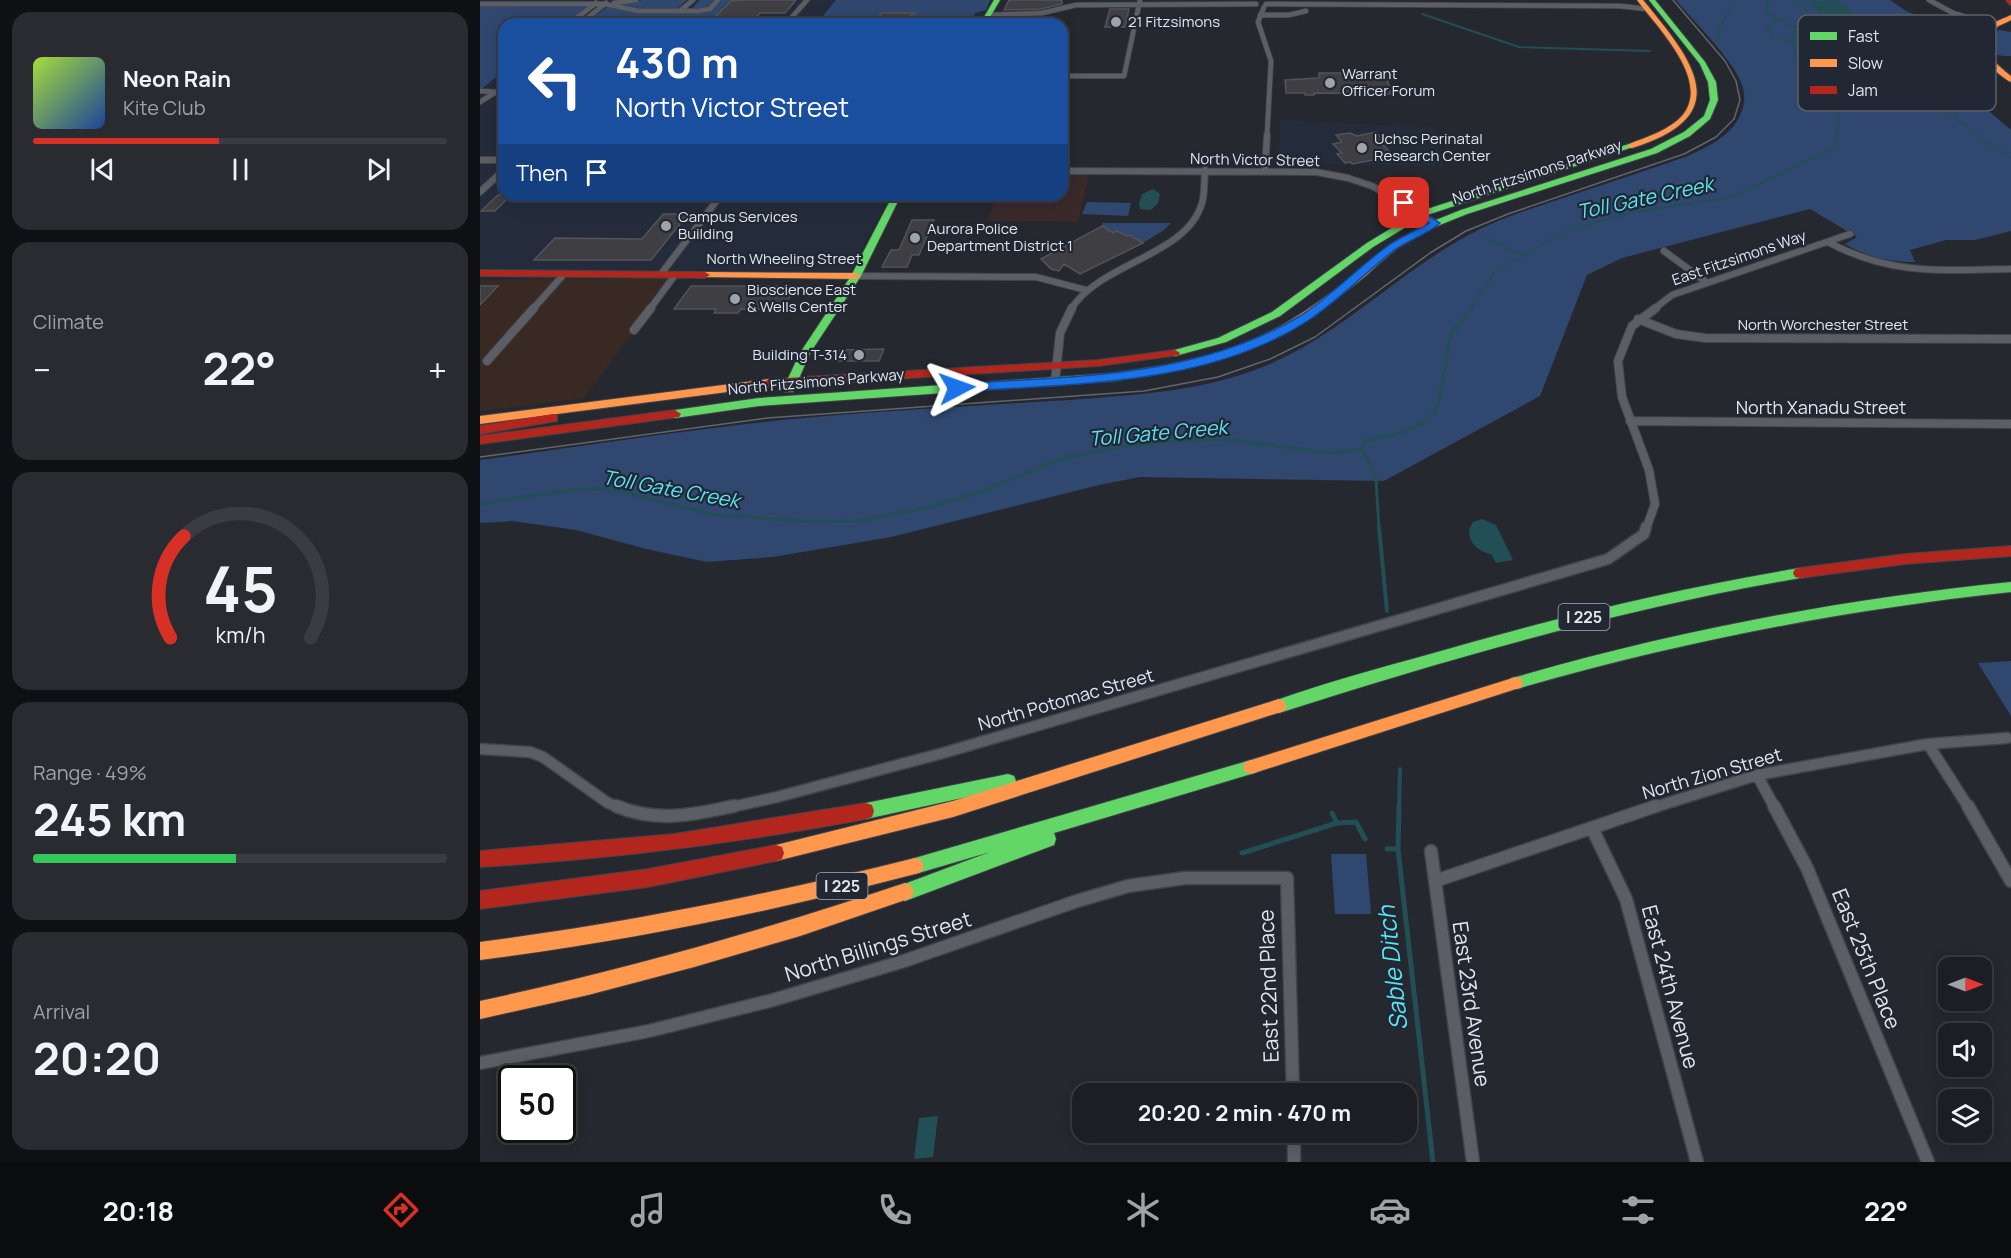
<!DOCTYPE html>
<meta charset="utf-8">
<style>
:root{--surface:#1c1e23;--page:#292b30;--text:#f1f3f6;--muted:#a0a2a6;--line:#3a3c41;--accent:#d93025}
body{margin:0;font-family:Manrope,sans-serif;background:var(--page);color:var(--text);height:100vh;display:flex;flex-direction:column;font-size:22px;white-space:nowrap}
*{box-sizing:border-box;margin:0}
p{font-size:20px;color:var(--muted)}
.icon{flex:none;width:33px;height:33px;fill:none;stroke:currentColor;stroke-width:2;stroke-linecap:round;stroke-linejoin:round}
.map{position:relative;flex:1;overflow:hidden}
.panel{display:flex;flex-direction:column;gap:12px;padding:12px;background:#0f1013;width:480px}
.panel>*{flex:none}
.top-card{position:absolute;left:18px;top:18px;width:570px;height:183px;border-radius:18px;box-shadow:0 3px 15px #0003,0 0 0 2px var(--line);background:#1a4fa0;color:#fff;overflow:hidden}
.needle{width:39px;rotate:90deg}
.tools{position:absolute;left:1458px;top:957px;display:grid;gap:12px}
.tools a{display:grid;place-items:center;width:54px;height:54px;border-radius:12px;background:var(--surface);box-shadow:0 3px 15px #0003,0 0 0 2px var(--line);font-size:30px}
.speed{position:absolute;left:18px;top:1065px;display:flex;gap:12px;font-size:30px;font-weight:700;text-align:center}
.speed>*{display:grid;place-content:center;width:78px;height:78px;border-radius:50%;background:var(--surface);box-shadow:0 3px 15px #0003,0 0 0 2px var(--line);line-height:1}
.speed .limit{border:3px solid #111;border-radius:9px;background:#fff;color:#111}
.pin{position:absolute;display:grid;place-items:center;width:51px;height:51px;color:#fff;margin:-26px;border-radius:12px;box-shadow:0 3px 9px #0006}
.me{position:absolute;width:66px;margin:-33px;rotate:86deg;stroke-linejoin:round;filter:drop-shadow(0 0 4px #0008)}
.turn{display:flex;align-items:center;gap:21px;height:126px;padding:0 18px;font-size:27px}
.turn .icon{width:78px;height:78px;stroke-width:2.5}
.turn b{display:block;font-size:42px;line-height:51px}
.then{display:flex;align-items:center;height:57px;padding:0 18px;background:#0003;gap:12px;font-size:22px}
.big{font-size:45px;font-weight:700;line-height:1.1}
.panel .widget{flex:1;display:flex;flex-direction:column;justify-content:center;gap:9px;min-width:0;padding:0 21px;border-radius:18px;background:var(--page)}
.panel .dial{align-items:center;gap:0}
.dial svg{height:156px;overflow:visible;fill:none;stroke:var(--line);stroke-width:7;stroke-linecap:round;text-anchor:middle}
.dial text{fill:var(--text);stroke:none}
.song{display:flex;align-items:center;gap:18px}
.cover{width:72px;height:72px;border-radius:9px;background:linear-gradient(135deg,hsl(80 70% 55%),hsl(220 70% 35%))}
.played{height:6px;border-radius:3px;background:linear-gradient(90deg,var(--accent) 45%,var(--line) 45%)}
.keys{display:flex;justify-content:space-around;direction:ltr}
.heat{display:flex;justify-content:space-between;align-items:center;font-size:33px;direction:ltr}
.charge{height:9px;border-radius:4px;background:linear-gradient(90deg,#34c759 49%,var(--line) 0)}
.trip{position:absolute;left:592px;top:1083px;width:345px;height:60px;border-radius:18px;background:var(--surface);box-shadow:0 3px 15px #0003,0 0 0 2px var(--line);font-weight:700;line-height:60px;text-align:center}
.tabs{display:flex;height:96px;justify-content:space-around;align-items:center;background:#0b0c0e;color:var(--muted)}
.tabs .icon{width:42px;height:42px}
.tabs .active{color:var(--accent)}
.tabs b{font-size:27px;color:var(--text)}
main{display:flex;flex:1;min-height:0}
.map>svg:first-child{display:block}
</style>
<main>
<section class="panel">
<div class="widget">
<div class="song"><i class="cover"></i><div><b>Neon Rain</b><p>Kite Club</p></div></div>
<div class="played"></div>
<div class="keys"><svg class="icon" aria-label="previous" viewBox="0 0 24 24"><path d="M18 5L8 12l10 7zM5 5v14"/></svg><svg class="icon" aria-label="pause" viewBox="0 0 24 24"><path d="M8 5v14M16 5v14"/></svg><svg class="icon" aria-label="next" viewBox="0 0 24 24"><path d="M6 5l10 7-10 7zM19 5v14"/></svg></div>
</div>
<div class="widget"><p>Climate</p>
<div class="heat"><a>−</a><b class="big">22°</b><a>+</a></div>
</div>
<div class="widget dial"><svg viewBox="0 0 100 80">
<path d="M14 69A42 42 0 1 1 86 69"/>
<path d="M14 69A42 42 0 0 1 21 17" stroke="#d93025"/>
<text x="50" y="56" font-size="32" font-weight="700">45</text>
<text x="50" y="72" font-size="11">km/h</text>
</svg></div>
<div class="widget"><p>Range · 49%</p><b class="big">245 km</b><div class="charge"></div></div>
<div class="widget"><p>Arrival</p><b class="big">20:20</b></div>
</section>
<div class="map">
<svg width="1531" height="1162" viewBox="0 0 1531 1162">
<rect width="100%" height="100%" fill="#25282f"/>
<path fill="#39292a" d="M582,175h27l-11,47 -91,-1 10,-26h65z"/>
<path fill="#242c3c" d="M0,0h517l-14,24h-479v171h386l-40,76 -180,-1 54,-74 -63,73 -127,3 -54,-4z
M800,118l33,4 121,5 9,39 -164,-2z"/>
<path fill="#382a23" d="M180,278h13l-89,120 -104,13v-131z"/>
<path fill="#30476f" d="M162,0h45l-10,9h-44l-14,-5z
M220,0h44l-14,1 -8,7h13l-8,9h-22l-5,5h21l-2,2 -99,-1 15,-4c-5,-4 -15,-2 -18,3 -12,-6 -22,2 -34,2l26,-18 17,4 62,2z
M356,0h154l-4,10 -11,3 -3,6h-73l3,-4 13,-2h-33l-5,6h-22l-4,5h-35z
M1196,0h214l16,11 27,11 -7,13 3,9 44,4 16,18 -52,1 74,63v101l-36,9h-29l-36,10 5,12c-26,0 -47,-5 -70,-18l12,-7 -47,-28 -188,49 -35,17 -47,121 -156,85 -244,-4 -41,8 -208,52 -118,20 -66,5 -61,-13 -70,-19 -64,-9 -32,2v-63c127,-17 255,-38 383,-47 69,-5 138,-9 207,-13 62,-5 124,-8 182,-29 93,-33 156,-113 246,-150 46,-18 94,-32 140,-48 31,-11 70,-20 93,-44 10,-10 16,-27 12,-41 -6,-25 -50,-67 -67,-88z
M0,6h104l3,2 -21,16h-62v47l-24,19z
M1519,30l12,2v24c-13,0 -19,0 -25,-13l4,-7z
M607,202l44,1 -3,13 -46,-2z
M622,223h69l-7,7 -21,13 -26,-12 -4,2 -11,-7z
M1531,661v55l-33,-53z
M851,854h35l5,60h-36z"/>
<path fill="#224f55" d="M1326,0l23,2 -2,-2c11,0 18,4 27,11l-2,2 16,12h-11l-6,6c-18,2 -33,-21 -45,-31z
M673,189l7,5 -2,9 -7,7 -11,-1 -1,-5 3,-10z
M1002,519l14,6 17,35 -17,3 -5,-9c-14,-2 -29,-17 -18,-32z
M458,1116l-5,41 -19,2 5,-41z"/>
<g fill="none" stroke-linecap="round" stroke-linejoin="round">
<path stroke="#224f55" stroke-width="2" d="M1289,0l-4,12 30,16
M1313,0l12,9 4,8 -14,11
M942,14l97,33 131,4
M1297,19l-9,10 6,6 18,8
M1372,25l12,5 -6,5
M1369,28l16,11 20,4 11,10c0,18 26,35 41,43l-1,5 51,42 24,15
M1237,42l2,-15 14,-22
M1007,238l36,18
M991,309l25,-38 70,-40 67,-19 87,-13 23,-7 88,-43c6,-8 7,-17 7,-27 0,-49 -38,-44 -45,-75 -1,-6 1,-13 2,-19"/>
<path stroke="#224f55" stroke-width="3" d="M882,449l14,29 3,51
M0,504l82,-13 33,-2 24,2 93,23 101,8 44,-1 70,-13 56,-17 77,-32 51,-11 59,-7 52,-2 110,14 30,-4 3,-8c25,-6 56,-9 72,-32l14,-75 21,-26"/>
<path stroke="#224f55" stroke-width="4" d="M899,527l8,84
M919,808l1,-39"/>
<path stroke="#224f55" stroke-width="5" d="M919,806l-1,43 35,313
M852,813l5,10
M907,849h11
M762,853l95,-30 19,-1 9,17"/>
</g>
<path fill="#3e3e43" stroke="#535359" stroke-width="1.5" d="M264,0h52l-11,13h-25l-5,6 -18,2 -3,3 -24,-2 21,-21z
M529,0h53v4l-21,5 -37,1z
M630,9h19l-4,18h-20z
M402,13h33l-18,11h-23z
M839,73h67l5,21 -77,-1v2h-9v-2h-19l-1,-13 34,-2z
M896,132l8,9 -4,1 14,14 -42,8 -2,-2 -5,1 -8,-9 5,-1 -9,-9 9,-2 -6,-7 14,-2 7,3z
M18,195h13l-16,16h-14z
M183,214h25l-37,46h-117l21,-22 87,1z
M432,220h22l-15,35h-7l-5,12h-25l9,-17h8z
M622,226l11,7 4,-2 10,5 3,-1 13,8 -63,31 -16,-10 -5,7 -8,-2 -10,-10z
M0,286h18l-18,19z
M211,286h105l-14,24 -41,-1 -3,4h-24l2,-4h-42z
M404,349l-5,12h-45l6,-11z"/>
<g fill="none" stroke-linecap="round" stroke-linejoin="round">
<defs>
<path id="street-far4" d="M1449,0l24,13 43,13
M134,3l22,-3
M0,4h125l33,7h60l12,-2 8,-9
M786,4l354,2 27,3
M784,7l-6,15 13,39 -4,75
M200,11l13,-11
M509,15l53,-2 34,-8 180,-1
M780,15h29l17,-4
M89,24l27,-21
M100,24l26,-21
M306,24l21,-24
M582,76h62l16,-76
M0,91l16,1 -16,10"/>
<path id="street-far3" d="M0,160h24
M785,170l2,-35
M582,171l254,1 32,6 24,8 63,37
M0,192l24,-22
M240,196l75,-1
M1348,242c63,34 115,28 183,27
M1184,251l42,31
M181,274l60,-79
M376,276l180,1 50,13
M53,309l31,-35
M170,309l25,-34
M591,309c30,-47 116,-53 131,-106 3,-11 2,-22 3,-33
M1174,309l18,-14 178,-61"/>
<path id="street-far2" d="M1158,319l38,15 29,4 306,1
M154,330l17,-22
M7,361l47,-53
M575,382l5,-49 12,-25
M1150,421l381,3
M1166,529l9,-25 -6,-34 -27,-73 -4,-36 14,-35 24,-18"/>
<path id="street-far1" d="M1448,744l41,64
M0,749l50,3 13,5 65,46 12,5
M1277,775l18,33
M247,808l50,-11 166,-44 665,-194 36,-25 2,-7
M1172,808l105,-33 171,-31 79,-6"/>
<path id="street" d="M136,806c41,17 76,9 118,0
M1294,806l33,62 121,294
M1488,806l43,75
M1112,828l34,71 71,263
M951,851l42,311
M955,881l221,-75
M0,1063l169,-32 124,-31 131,-39 173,-60 51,-15 57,-8h102l6,216
M814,1132v30
M711,1136h103"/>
<path id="fast" d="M514,0h6l-14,24h-6z
M1169,0h6l50,62 11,20 2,18 -8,19 -20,17 -33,17 -190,61 -35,14 -36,21 -20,17h-6v-4l20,-17 36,-21 35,-14 190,-61 33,-17 20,-16 6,-16 -2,-18 -8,-18z
M1149,144l7,2 -212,70 -51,31 -93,69 -54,26 -51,14 -5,-3 1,-2 47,-13 54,-26 95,-69 51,-31z
M413,195h8l-40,81 -51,77 -17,39h-8l-2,-3 17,-36 51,-77z
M686,365l5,3 -1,2 -55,11 -356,25 -84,12 -6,-4 6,-4 84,-12 356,-25z
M1320,568l5,1 2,4 -2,4 -5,1c-178,31 -349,80 -521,135l-5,-2 -3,-5 3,-5c50,-18 102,-32 153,-46 123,-36 247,-66 373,-87z
M1531,582v10c-169,18 -332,50 -495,97l-5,-1 -2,-5 2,-5 5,-1c163,-47 327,-78 495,-95z
M771,760l6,2 2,5 -2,5 -6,2 -197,59 2,6 -2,6 -149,56 -6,-3 -3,-6 3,-6 91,-34 -75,22 -6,-2 -3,-6 3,-6 6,-2z
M528,774l6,2 2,5 -2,5 -6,2 -142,31 -6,-2 -2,-6 2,-6 6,-2z"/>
<path id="slow" d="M1157,0h6c50,61 95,115 -11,148h-3v-4c18,-7 40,-14 53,-28 30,-35 -25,-89 -45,-116z
M1531,15v5c-7,4 -15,6 -22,11 -19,14 11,36 22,45v6c-12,-6 -42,-33 -33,-47 6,-10 23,-15 33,-20z
M890,262l8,2c-10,11 -24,21 -36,30 -57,46 -105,64 -176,77l-5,-3 5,-3c91,-17 133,-45 204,-103z
M225,272l151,1 5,3 -5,3 -154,-2 -2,-2z
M289,379l6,4 -2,3 -293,38v-8z
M1036,677l5,1 2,5 -2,5 -5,1 -265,85 -6,-2 -2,-5 2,-5 6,-2z
M799,699l5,2 3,5 -3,5 -331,106 -177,44 -6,-2 -2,-6 2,-6 6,-2 177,-44z
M435,858l6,2 3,6 -3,6 -6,2c-144,38 -288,67 -435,86v-18c147,-19 291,-48 435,-84z
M425,883l6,3 3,6 -3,6 -111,38 -106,31 -106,28 -108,24v-18c144,-31 285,-71 425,-118z"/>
<path id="jam" d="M1526,0h5v5l-2,-1z
M0,270l225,2 5,3 -5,3 -225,-2z
M695,350l5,3 -1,2 -81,11 -329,21 -6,-4 6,-4 329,-19z
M195,410l6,4 -2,3 -199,27v-8z
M73,414l4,1v6l-77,13v-8z
M1531,546v10l-106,8 -105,14 -5,-1 -2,-4 2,-4 5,-1 105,-14z
M386,803l6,2 2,6 -2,6 -6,2c-128,24 -256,40 -386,48v-16l194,-17z
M296,845l6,2 2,6 -2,6 -6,2 -128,26 -168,22v-18l168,-22z"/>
</defs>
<use href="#street-far4" stroke="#41444a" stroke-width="6"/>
<use href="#street-far3" stroke="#41444a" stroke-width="8"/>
<use href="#street-far2" stroke="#41444a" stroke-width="10"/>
<use href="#street-far1" stroke="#41444a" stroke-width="13"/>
<use href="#street" stroke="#41444a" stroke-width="15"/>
<use href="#fast" stroke="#41444a" stroke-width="2"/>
<use href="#slow" stroke="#41444a" stroke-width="2"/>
<use href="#jam" stroke="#41444a" stroke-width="2"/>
<use href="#street-far4" stroke="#5b5e64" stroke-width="4.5"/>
<use href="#street-far3" stroke="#5b5e64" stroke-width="6"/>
<use href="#street-far2" stroke="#5b5e64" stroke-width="8"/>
<use href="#street-far1" stroke="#5b5e64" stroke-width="10"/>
<use href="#street" stroke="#5b5e64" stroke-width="12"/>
<use href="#fast" fill="#63d668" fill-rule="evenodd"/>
<use href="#slow" fill="#ff974d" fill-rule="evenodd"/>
<use href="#jam" fill="#b3261e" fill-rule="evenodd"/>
<path stroke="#62656a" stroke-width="1.5" d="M0,457l287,-39 377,-27 74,-14 52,-18 45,-22 115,-84 36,-22 42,-17 176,-60 32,-17 18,-18 6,-19 -4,-19 -11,-20 -52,-61"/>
</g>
<path fill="#1a73e8" stroke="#114b97" stroke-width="1.5" d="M924,200l36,23c-13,12 -33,17 -47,28 -28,22 -54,49 -84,69 -103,67 -235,63 -352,72l-6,-4 6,-4c116,-8 240,-6 343,-68 32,-20 58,-49 89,-71 12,-8 27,-15 40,-22l-29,-18 -1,-2z"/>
<g fill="#9fa4ab" stroke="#212733" stroke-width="2">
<circle cx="636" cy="22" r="6"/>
<circle cx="850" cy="83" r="6"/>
<circle cx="882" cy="148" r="6"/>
<circle cx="186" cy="226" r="6"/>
<circle cx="435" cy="238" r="6"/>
<circle cx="255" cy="299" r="6"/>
<circle cx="379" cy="355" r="6"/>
</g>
<g text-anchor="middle" stroke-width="4.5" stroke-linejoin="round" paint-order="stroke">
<g font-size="15" fill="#e1e6ee" stroke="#212733" text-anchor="start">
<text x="648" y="27">21 Fitzsimons</text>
<text x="862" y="79">Warrant<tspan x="862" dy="17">Officer Forum</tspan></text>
<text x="894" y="144">Uchsc Perinatal<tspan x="894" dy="17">Research Center</tspan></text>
<text x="198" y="222">Campus Services<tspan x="198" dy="17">Building</tspan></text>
<text x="447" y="234">Aurora Police<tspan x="447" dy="17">Department District 1</tspan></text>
<text x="267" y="295">Bioscience East<tspan x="267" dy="17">&amp; Wells Center</tspan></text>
<text x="367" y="360" text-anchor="end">Building T-314</text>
</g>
<g font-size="15" fill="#e1e6ee" stroke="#212733">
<text transform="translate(775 160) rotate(1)" y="5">North Victor Street</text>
<text transform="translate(1057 172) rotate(-18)" y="5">North Fitzsimons Parkway</text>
<text transform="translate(1259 258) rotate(-19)" y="5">East Fitzsimons Way</text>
<text x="304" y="264">North Wheeling Street</text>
<text x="1343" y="330">North Worchester Street</text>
<text transform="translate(336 382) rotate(-5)" y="5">North Fitzsimons Parkway</text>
</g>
<g fill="#212733" stroke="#a7adb6" stroke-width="1.5">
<rect x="1078.5" y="604" width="51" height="26" rx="4.5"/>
<rect x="336.5" y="873" width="51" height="26" rx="4.5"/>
</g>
<g font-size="16" font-weight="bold" fill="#e1e6ee">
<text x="1104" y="623">I 225</text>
<text x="362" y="892">I 225</text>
</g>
<g font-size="18" fill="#e1e6ee" stroke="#212733">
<text x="1341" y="414">North Xanadu Street</text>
<text transform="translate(586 700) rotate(-16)" y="6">North Potomac Street</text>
<text transform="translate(1232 774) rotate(-16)" y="6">North Zion Street</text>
</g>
<g font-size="20" font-style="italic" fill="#5ae4f4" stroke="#212733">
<text transform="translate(1165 198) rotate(-12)" y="7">Toll Gate Creek</text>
<text transform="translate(678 433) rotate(-5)" y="7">Toll Gate Creek</text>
<text transform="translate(191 489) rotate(10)" y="7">Toll Gate Creek</text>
</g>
<g font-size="21" fill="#e1e6ee" stroke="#212733">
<text transform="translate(398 947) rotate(-17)" y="7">North Billings Street</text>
<text transform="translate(1386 959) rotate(68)" y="7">East 25th Place</text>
<text transform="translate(789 986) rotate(-92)" y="7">East 22nd Place</text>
<text transform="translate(1190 987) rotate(75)" y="7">East 24th Avenue</text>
<text transform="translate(991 1004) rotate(82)" y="7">East 23rd Avenue</text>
</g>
<g font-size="24" font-style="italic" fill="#5ae4f4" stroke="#212733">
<text transform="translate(913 968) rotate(-96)" y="8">Sable Ditch</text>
</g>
</g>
<rect x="1318" y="15" width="198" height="96" rx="9" fill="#212733" stroke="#5b606b" stroke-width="1.5"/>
<rect x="1330" y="32" width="27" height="8" fill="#63d668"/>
<rect x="1330" y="59" width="27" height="8" fill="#ff974d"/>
<rect x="1330" y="86" width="27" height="8" fill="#b3261e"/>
<g font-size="16" fill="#e1e6ee">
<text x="1368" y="42">Fast</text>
<text x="1368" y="69">Slow</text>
<text x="1368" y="96">Jam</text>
</g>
</svg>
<div class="tools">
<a><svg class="needle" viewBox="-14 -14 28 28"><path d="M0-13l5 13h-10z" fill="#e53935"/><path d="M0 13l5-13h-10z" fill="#a0a2a6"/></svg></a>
<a><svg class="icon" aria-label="sound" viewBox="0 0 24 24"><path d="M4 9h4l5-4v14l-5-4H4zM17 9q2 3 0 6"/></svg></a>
<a><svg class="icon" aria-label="layers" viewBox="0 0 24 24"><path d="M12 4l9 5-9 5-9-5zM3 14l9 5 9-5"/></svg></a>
</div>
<div class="speed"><div class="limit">50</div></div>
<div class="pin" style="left:924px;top:203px;background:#d93025"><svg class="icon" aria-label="arrive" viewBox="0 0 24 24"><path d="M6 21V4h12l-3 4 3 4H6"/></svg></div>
<svg class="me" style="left:477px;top:388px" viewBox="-20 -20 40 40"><path d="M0-17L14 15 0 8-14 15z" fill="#1a73e8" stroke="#fff" stroke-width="4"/></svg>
<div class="trip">20:20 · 2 min · 470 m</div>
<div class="top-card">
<div class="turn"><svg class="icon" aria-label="left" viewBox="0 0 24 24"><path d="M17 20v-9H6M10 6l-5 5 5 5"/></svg><div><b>430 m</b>North Victor Street</div></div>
<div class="then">Then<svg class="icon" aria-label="arrive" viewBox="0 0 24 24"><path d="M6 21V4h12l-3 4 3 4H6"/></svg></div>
</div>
</div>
</main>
<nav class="tabs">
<b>20:18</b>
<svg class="icon active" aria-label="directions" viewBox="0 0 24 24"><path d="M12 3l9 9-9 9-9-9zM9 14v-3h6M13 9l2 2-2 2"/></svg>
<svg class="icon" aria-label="music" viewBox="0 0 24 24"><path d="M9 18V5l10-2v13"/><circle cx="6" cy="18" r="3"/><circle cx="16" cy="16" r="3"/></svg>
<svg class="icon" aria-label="phone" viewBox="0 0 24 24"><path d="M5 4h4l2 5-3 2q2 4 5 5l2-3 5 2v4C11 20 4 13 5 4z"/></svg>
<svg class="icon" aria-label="climate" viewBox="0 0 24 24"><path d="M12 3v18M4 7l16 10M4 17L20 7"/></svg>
<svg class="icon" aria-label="car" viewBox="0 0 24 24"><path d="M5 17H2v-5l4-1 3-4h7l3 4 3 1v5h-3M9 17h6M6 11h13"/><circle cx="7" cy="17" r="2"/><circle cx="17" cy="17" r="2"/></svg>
<svg class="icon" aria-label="filters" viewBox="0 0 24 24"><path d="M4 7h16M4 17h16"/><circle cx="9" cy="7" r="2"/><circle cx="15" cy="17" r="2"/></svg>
<b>22°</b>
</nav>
